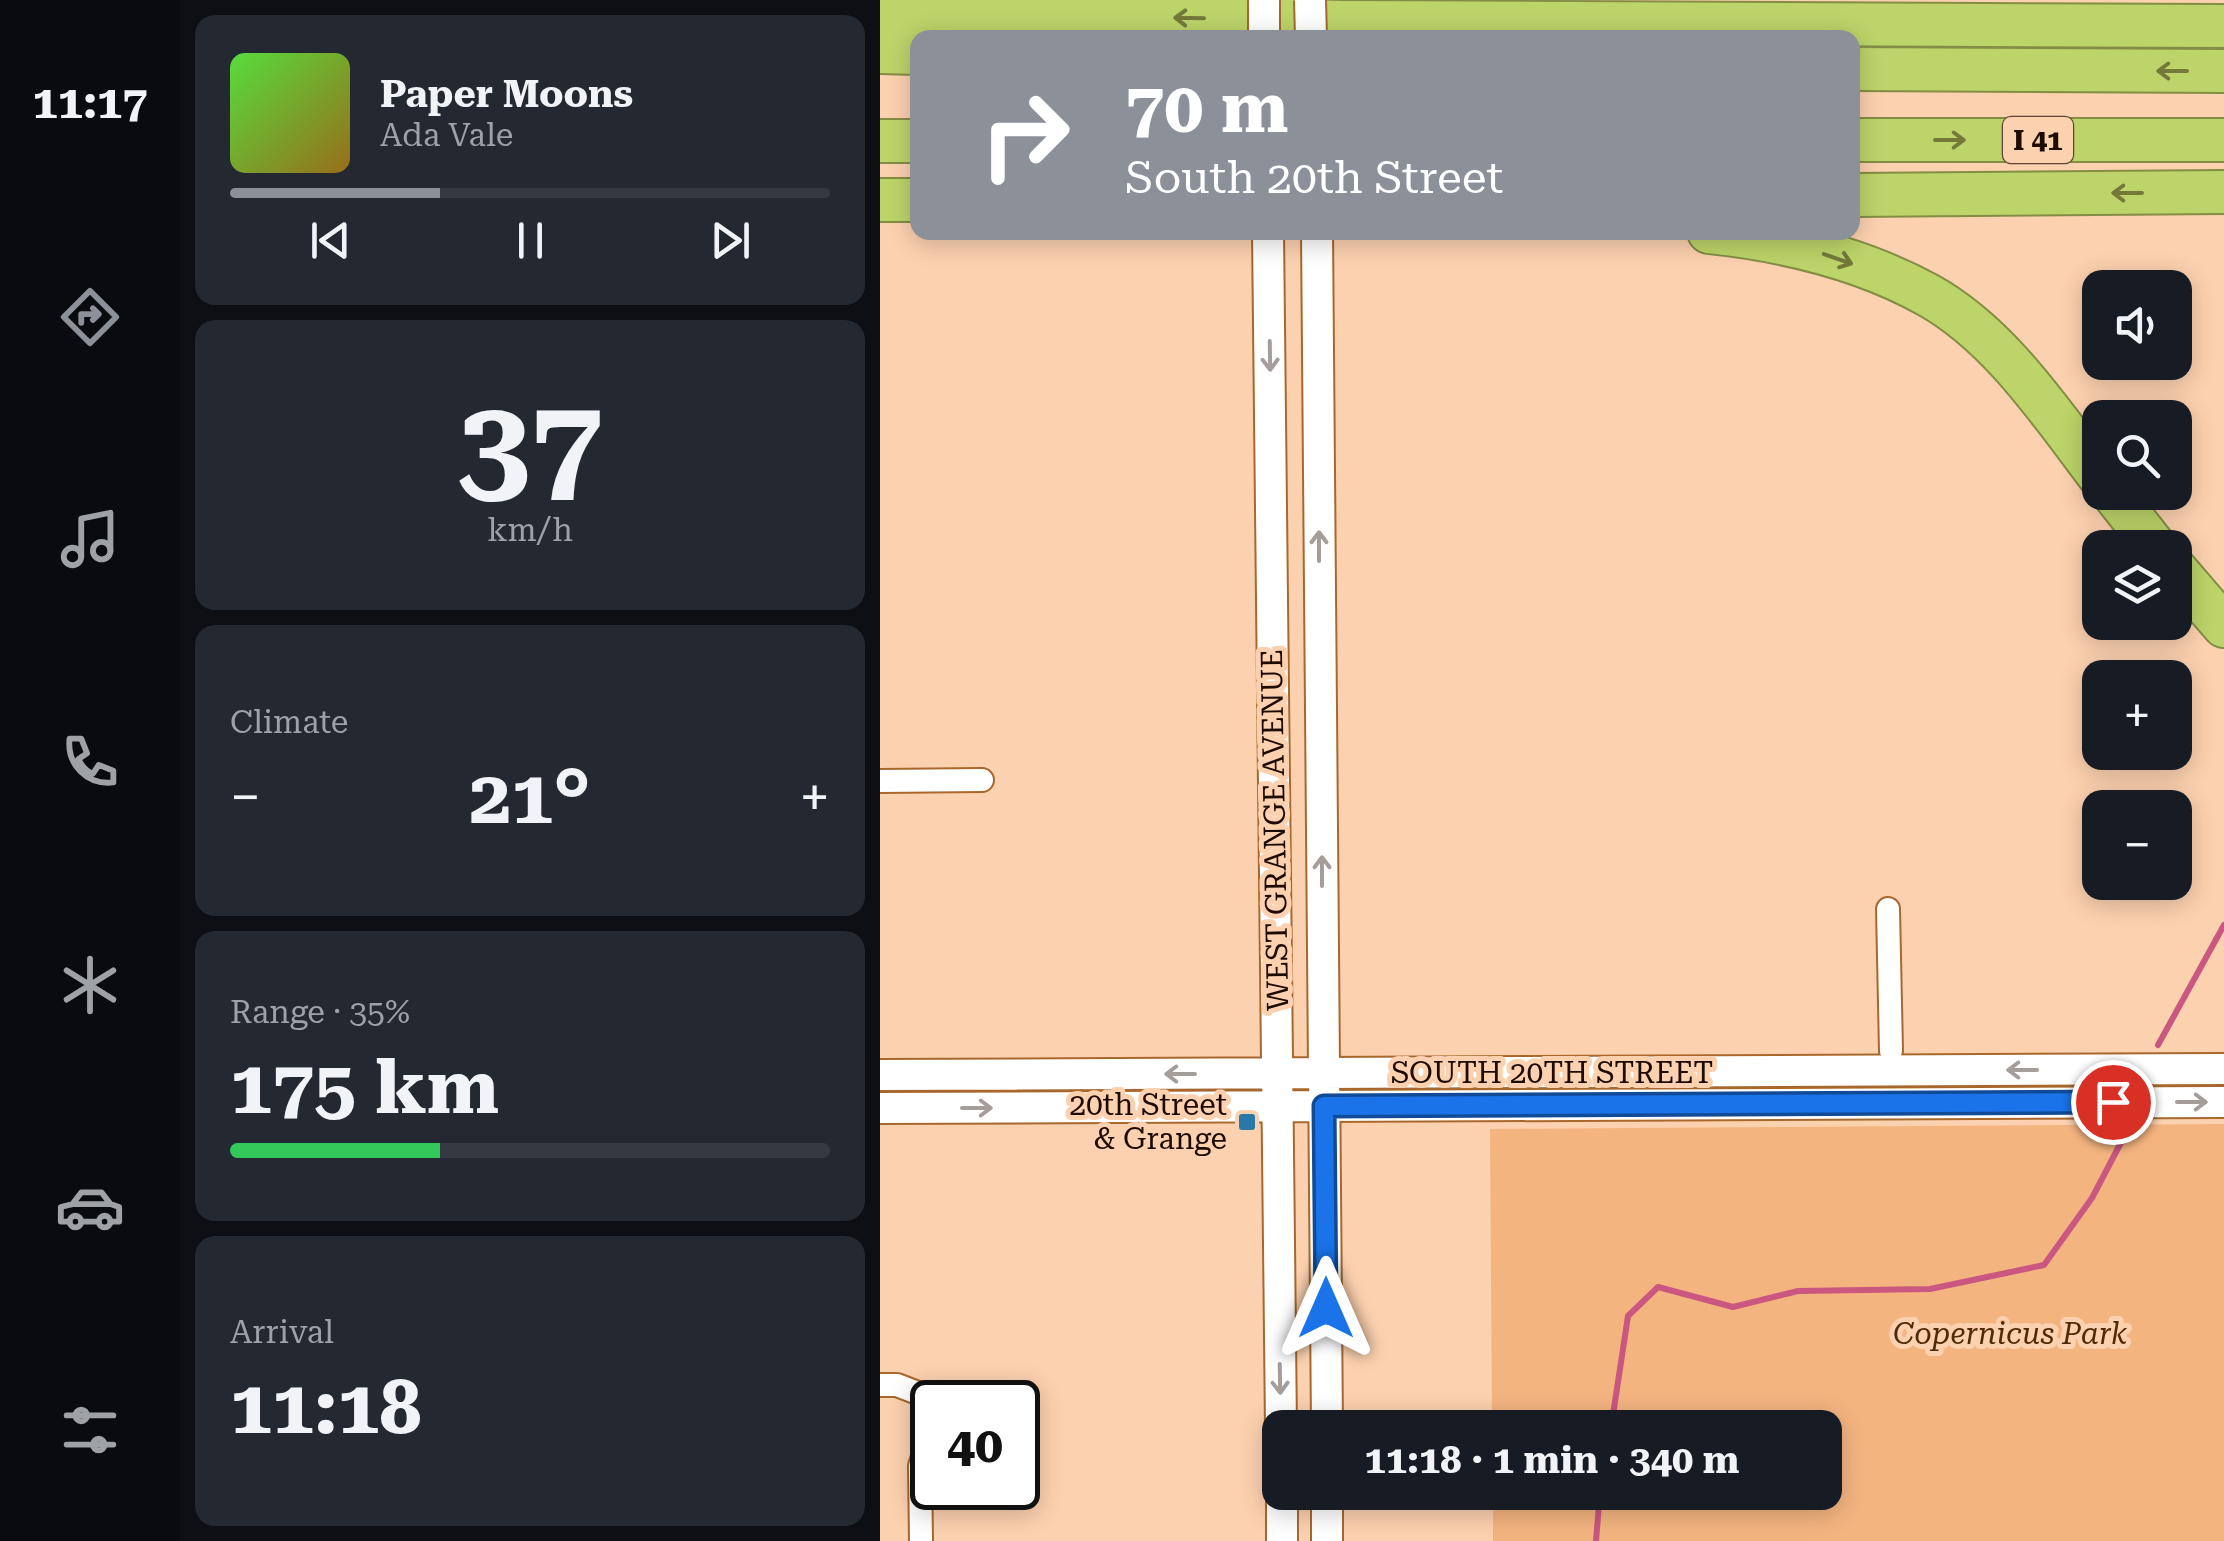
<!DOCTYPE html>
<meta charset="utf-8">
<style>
:root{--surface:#171b24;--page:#242831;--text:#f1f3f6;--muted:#9ea1a6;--line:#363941;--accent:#8c9099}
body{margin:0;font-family:"Roboto Serif",serif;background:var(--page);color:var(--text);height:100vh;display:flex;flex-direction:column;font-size:38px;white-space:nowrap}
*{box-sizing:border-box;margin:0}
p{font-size:32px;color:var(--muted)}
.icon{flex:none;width:55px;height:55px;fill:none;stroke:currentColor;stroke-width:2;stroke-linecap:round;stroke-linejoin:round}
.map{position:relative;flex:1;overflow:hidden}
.sheet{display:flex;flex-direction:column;gap:15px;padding:15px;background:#0d0f14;width:700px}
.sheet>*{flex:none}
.top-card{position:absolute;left:30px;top:30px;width:950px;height:210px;border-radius:20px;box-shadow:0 5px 25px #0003;background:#8c9099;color:#fff;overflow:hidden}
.fabs{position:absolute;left:1202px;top:270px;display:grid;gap:20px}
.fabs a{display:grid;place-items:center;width:110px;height:110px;border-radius:20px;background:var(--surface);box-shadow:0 5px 25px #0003;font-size:50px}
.speed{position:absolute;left:30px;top:1380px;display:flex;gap:20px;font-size:50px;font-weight:700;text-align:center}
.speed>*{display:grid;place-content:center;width:130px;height:130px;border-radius:50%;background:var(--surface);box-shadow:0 5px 25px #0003;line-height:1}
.speed .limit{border:5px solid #111;border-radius:15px;background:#fff;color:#111}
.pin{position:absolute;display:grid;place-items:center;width:85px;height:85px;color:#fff;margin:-42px;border:5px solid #fff;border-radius:50%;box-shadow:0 2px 10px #0007}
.me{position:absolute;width:110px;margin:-55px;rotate:0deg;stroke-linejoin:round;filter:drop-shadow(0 0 8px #0008)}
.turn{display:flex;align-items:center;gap:35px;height:210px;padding:0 50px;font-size:45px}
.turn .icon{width:130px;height:130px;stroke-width:2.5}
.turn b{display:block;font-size:70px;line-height:85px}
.big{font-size:75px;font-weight:700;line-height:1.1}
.sheet .tile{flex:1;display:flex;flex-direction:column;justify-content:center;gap:15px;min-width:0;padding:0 35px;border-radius:20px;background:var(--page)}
.sheet .dial{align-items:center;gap:0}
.dial b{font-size:130px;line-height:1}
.song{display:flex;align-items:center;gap:30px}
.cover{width:120px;height:120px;border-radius:15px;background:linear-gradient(135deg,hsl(110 70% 55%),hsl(40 70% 35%))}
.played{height:10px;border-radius:5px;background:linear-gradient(90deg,var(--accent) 35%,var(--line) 35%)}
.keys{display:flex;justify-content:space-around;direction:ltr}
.heat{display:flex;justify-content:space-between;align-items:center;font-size:55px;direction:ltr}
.charge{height:15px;border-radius:8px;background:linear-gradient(90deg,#34c759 35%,var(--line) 0)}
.trip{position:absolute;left:382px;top:1410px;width:580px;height:100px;border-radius:20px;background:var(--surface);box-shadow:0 5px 25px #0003;font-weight:700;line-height:100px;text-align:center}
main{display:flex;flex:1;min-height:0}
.tabs{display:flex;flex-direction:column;width:180px;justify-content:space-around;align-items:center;background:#090b0e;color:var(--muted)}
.tabs .icon{width:70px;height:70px}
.tabs .active{color:var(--accent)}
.tabs b{font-size:45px;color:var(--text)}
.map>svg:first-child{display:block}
</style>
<main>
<nav class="tabs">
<b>11:17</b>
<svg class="icon active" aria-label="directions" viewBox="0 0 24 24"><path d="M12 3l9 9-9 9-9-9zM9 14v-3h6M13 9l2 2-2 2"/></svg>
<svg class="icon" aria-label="music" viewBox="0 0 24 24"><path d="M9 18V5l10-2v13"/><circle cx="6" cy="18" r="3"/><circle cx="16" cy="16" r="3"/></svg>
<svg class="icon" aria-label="phone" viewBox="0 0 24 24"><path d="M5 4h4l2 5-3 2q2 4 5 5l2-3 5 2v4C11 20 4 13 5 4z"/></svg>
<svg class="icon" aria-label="climate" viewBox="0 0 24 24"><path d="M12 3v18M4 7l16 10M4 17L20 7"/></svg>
<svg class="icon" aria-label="car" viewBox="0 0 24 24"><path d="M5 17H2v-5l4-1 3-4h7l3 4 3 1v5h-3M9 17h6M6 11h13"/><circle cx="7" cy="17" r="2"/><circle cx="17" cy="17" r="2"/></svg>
<svg class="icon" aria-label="filters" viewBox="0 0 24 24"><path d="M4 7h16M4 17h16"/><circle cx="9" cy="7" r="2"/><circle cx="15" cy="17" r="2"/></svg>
</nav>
<section class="sheet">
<div class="tile">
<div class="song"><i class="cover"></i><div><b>Paper Moons</b><p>Ada Vale</p></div></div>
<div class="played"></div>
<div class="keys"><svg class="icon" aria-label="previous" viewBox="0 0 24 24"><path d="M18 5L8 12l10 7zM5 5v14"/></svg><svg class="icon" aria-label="pause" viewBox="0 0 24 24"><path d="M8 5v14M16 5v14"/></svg><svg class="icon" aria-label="next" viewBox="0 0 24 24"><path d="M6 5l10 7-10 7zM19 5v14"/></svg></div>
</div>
<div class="tile dial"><b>37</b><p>km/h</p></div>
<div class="tile"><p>Climate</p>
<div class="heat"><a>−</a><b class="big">21°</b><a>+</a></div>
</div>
<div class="tile"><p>Range · 35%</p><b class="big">175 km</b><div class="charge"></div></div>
<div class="tile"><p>Arrival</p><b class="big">11:18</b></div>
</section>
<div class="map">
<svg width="1344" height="1541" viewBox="0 0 1344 1541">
<rect width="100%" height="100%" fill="#fcd1af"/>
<path fill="#f4b480" d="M1344,1124v417h-731v-48l332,-1v-64l-333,-1 -2,-298z"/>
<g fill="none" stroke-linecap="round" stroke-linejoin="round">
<path stroke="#c95780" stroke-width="6" d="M1278,1045l66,-120
M731,1428l17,-112 30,-29 75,20 65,-16 132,-2 114,-24 48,-67 35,-67
M716,1541l4,-49"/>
<defs>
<path id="minor" d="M0,781l102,-1
M1008,909l3,142
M0,1385h17l44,17
M41,1541l-1,-75 12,-38"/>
<path id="tertiary" d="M388,232l13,1196
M437,232l10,1196
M0,1075l1344,-6
M0,1108l1344,-6
M402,1492v49
M447,1492v49"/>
<path id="motorway" d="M0,11l462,11 882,4
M0,52l38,1
M972,69l372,2
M972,140h372
M0,141h38
M972,195l372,-3
M0,200h38
M829,232c75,8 152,26 219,63 72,40 123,118 172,182
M1232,492l44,56
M1295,569l49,57"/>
</defs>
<use href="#minor" stroke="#a8682d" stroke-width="26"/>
<use href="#tertiary" stroke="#a8682d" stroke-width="34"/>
<use href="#motorway" stroke="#848d44" stroke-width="46"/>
<use href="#minor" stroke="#fff" stroke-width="22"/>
<use href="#tertiary" stroke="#fff" stroke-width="30"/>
<use href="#motorway" stroke="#bcd469" stroke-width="42"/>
<defs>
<path id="tertiary-bridge" d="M384,0v38
M430,0l1,38"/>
</defs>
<use href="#tertiary-bridge" stroke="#a8682d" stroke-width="34" stroke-linecap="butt"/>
<use href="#tertiary-bridge" stroke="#fff" stroke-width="30"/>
</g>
<defs><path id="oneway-shaft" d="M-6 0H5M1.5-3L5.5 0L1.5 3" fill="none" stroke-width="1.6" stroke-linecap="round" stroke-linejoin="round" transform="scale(2.5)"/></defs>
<g stroke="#74793a">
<use href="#oneway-shaft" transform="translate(309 18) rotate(-179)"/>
<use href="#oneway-shaft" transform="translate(1292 71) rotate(180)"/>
<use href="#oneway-shaft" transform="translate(1070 140)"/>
<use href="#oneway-shaft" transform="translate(1247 193) rotate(180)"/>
<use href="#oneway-shaft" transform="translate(958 259) rotate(19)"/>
</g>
<g stroke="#a59d99">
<use href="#oneway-shaft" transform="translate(390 356) rotate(89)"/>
<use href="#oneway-shaft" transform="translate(439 546) rotate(-90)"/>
<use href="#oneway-shaft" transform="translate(442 871) rotate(-90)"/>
<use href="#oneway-shaft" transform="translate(1142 1070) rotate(180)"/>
<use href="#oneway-shaft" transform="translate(300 1074) rotate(180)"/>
<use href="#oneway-shaft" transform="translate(1312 1102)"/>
<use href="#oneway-shaft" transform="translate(97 1108)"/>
<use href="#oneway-shaft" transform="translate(400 1379) rotate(89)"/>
</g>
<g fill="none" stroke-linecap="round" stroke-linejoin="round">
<defs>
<path id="route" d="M446,1308l-2,-202 789,-4"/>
</defs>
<use href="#route" stroke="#114b97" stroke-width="25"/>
<use href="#route" stroke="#1a73e8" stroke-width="18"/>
</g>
<rect fill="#2879aa" stroke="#fcd1af" stroke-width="4" x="357" y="1112" width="20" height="20" rx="5"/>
<g text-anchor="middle" stroke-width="10" stroke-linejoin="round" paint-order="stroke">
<rect fill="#fcd1af" stroke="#604634" stroke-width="2.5" x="1123" y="117" width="70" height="46" rx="8"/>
<g font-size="28" font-weight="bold" fill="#1d0a00">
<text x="1158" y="150">I 41</text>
</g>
<g font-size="30" fill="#1d0a00" stroke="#fcd1af">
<text transform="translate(395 830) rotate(-91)" y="10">WEST GRANGE AVENUE</text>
<text x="672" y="1083">SOUTH 20TH STREET</text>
</g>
<g font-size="30" fill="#1d0a00" stroke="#fcd1af" text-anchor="end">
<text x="347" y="1115">20th Street<tspan x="347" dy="34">&amp; Grange</tspan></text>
</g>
<g font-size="30" font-style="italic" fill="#4f2b06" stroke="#fcd1af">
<text x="1130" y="1344">Copernicus Park</text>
</g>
</g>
</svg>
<div class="fabs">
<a><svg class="icon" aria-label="sound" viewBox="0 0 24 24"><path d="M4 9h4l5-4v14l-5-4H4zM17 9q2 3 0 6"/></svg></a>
<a><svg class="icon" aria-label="search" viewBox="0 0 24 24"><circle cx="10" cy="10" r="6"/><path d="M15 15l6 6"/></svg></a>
<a><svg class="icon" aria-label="layers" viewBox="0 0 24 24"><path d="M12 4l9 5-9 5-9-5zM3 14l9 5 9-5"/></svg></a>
<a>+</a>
<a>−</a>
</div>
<div class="speed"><div class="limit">40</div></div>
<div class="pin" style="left:1233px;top:1102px;background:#d93025"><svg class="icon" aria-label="arrive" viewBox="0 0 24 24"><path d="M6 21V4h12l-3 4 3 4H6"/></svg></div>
<svg class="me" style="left:446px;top:1308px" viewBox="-20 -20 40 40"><path d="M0-17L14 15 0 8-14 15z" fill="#1a73e8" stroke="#fff" stroke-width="4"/></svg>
<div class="trip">11:18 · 1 min · 340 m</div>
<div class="top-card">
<div class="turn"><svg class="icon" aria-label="right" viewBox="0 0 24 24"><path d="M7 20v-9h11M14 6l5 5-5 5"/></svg><div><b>70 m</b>South 20th Street</div></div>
</div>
</div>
</main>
